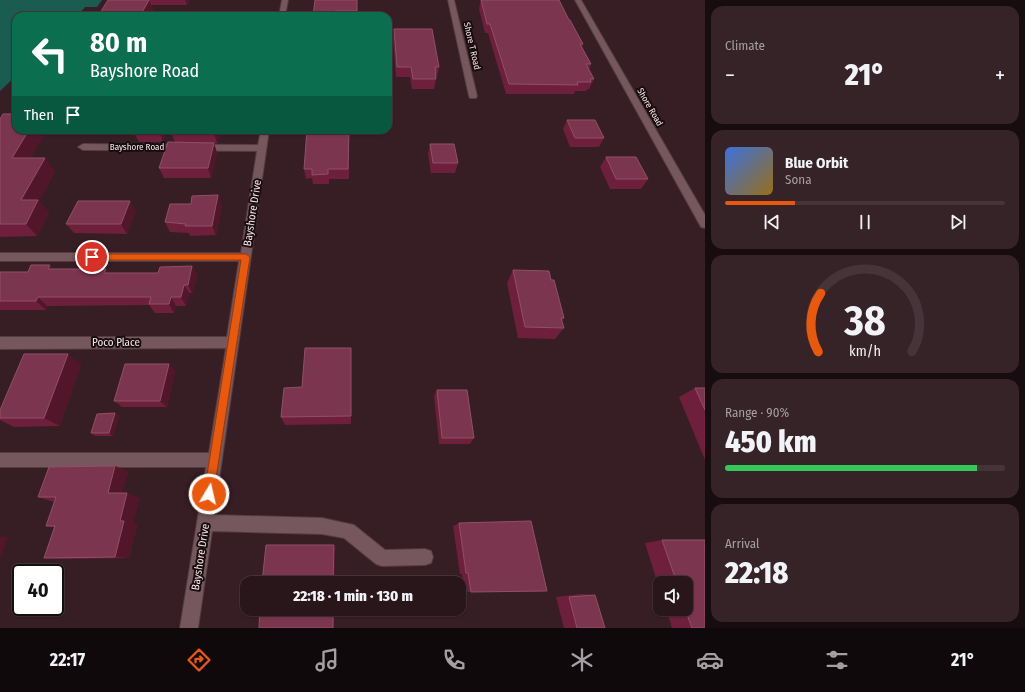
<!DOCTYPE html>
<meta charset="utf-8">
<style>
:root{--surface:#29161b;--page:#352328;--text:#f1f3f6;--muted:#a59fa3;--line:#45353a;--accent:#ea580c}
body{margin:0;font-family:"Fira Sans Condensed",sans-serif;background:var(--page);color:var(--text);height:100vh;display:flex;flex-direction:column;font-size:15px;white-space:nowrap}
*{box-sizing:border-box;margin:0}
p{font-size:13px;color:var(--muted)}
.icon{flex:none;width:22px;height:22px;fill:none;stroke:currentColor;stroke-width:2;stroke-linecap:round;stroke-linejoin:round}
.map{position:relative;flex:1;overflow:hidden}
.side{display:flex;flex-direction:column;gap:6px;padding:6px;background:#170c0f;width:320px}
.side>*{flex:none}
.top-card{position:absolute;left:12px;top:12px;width:380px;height:122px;border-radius:12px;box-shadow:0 1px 3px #0004,0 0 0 1px var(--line);background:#0b6e4f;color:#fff;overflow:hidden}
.fabs{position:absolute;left:653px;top:576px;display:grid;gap:8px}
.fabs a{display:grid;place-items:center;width:40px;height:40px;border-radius:8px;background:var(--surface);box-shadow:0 1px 3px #0004,0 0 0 1px var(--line);font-size:20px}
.speed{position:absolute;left:12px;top:564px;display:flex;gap:8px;font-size:20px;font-weight:700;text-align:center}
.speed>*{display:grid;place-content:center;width:52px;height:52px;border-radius:50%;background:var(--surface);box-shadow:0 1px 3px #0004,0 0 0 1px var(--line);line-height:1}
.speed .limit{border:2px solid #111;border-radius:6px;background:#fff;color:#111}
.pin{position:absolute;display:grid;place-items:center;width:34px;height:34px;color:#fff;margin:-17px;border:2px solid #fff;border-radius:50%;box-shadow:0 1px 4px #0007}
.me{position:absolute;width:44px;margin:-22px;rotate:9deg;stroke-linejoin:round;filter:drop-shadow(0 0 3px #0008)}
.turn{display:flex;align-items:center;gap:14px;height:84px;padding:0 12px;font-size:18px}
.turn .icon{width:52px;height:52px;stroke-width:2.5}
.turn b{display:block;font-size:28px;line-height:34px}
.then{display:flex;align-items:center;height:38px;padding:0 12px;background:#0003;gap:8px;font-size:15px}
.big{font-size:30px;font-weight:800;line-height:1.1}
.side .tile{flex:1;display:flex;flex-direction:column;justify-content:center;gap:6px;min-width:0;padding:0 14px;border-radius:12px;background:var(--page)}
.side .dial{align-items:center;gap:0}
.dial svg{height:104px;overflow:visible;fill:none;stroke:var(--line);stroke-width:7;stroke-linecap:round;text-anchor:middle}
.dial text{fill:var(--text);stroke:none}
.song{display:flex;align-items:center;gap:12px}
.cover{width:48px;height:48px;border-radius:6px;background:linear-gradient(135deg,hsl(220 70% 55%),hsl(40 70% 35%))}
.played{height:4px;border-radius:2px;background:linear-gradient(90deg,var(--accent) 25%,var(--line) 25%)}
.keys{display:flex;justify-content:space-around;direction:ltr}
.heat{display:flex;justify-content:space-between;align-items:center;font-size:22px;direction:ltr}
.charge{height:6px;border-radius:3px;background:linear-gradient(90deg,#34c759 90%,var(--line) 0)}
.trip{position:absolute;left:240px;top:576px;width:226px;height:40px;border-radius:12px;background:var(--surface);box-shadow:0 1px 3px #0004,0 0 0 1px var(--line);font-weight:800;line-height:40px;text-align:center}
.tab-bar{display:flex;height:64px;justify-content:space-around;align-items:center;background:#10090b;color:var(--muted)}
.tab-bar .icon{width:28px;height:28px}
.tab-bar .on{color:var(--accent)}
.tab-bar b{font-size:18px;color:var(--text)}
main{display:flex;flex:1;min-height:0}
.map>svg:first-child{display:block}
</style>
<main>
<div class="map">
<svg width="705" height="628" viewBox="0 0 705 628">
<rect width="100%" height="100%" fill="#371e24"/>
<path fill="#1a5d50" d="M0,0h102l-5,7h-12l-8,9h-61v60l-16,15z"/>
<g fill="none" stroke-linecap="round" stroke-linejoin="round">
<defs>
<path id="minor" d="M282,0h6l-3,16h-6z
M448,0h6l23,96 -1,2h-6l-1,-2z
M575,0h6l124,215v13l-4,-1z
M261,130h8l-55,385 108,3 32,7 31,25 40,-1 6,2 2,6 -2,6 -6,2 -43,1 -6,-2 -32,-26 -22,-4 -110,-3 -14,97h-18l26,-161h-206v-14h209l17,-105 -226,1v-12h227l12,-76h-239v-8h241l16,-102 -174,-1 -5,-3 5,-3 175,1z"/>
</defs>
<use href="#minor" stroke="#523d42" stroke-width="2"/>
<use href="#minor" fill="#75575d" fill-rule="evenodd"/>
</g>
<path fill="#6e1f3b" d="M144,0h45l-2,5h-36l3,7z
M315,0l42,11v5h-44z
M481,0l88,20 14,24 -1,3 9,17 -2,6 5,9 -5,10h-1l-2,2h-11l-1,3h-68l-18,-61h-3l-6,-24z
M394,29l45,38 -2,10h-1v2l-2,10h-22l-2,-12h-14l-3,-38z
M0,119l16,11h31l-17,28 25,13 -16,30 10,12 -12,23 -37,1z
M567,120l37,18 -5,9h-29l-7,-18z
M167,130l-4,12h-24l-5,-9z
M221,130l-4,13h-3l3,10 -6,25h-47l-5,-10 16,-26 -4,-9z
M349,130v49h-20v5h-16l-1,-6 -6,1 -2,-10z
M430,144l28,19 -3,10h-24l-3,-19z
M606,157l42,22 -7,10h-31l-10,-22z
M222,205l-6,30 -26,1 -1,-3 -19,-1 -5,-10z
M136,211l-9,23 -53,-1 -8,-9z
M192,266l5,9 -5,18h-3l-3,13h-10l-2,7h-19l-6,-8 -102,1 -1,4h-46v-38h28l26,-3h52l3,4h49z
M513,270l38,10 13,38 -2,3 2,7 -9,11 -37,-1 -11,-55z
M351,348v76l-66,1 -4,-8 21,-30z
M81,364l-21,62 -46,1 -14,-7v-10z
M169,364l6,7 -8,36h-45l-8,-6z
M695,388h10v72l-26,-63z
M437,390l37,48 -4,6h-31l-5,-48z
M115,413l4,3 -6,20h-18l-4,-3z
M115,466l13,6 -6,21h5l12,5 -6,26 4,1 -8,33 -67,1 -18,-1 10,-31 -8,-1 8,-24 -16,-5z
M459,523l88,68 -83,1 -2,-18h-2l-7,-48z
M662,540h43v88h-33l-6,-19h20v-26h-26v8l-15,-48z
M581,594l14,1 10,33h-41l-8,-31z"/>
<path fill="#51162a" d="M149,0l5,12 -2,4h-12z
M185,0h4l-2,5z
M29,130h18l-25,41 -10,-13z
M161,130h6l-4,12 -3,-9z
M215,130h6l-4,13 -3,-10z
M214,143l3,10 -6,25 -3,-10z
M45,158l10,13 -16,30 10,12 -12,23 -11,-12 -5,-24z
M218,195l4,10 -6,30 -4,-9z
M130,201l6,10 -9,23 -6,-10z
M50,265l8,9 -10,-5z
M192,266l5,9 -5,18 -4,-8z
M106,269l7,9 -9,-5z
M184,285l5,8 -3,13 -5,-9z
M38,297l9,9 -1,4 -10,-9z
M171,297l5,9 -2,7 -5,-9z
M68,354l13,10 -21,62 -16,-8z
M169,364l6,7 -8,36 -7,-6z
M115,413l4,3 -6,20 -4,-3z
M115,466l13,6 -7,26 -13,-5z
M127,493l12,5 -6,26 4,1 -8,33 -14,-1 5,-36z
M0,536l8,1 -8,23z
M334,545l1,2v36h-2z
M333,609h1v19h-1z"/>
<path fill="#7c354e" stroke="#905066" d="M108,0h41l-9,16h-42z
M315,0h42v11h-22v5h-22z
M481,0h78l10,20h1l13,24h-3l11,20h-5l8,15h-4l1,3h-14l1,3 -69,-1 -19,-60h-3z
M394,29h38l7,38h-4l1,6h-1l1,6h-23l-2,-12h-14z
M3,114h13v16h13l-17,28h33l-24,42h17l-12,24h-26v-105z
M567,120h28l9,18h-29z
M136,130h25l-1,3h-26z
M172,130h43l-1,3h-43z
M307,130h42l-1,39h-20v5l-16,1v-6h-8z
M168,142l46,1 -6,25h-49z
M430,144h24l4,19h-25z
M606,157h30l12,22h-32z
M218,195l-6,31h-27l1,-2 -21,-2 5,-18h21l1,-8z
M78,201h52l-9,23h-55z
M31,265h19l-2,4h58l-2,4h54l2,-6 32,-1 -4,19h-4l-3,12h-10l-2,7h-20l2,-7h-113l-2,4h-36v-29h28z
M513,270l36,1 2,9h3l10,38h-3l3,10 -39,-1z
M305,348h46v68l-70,1 3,-29 18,-1z
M24,354h44l-24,64h-44v-8z
M125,364h44l-9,37h-46z
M695,388h10v22z
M437,390h30l7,48h-32z
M115,413l-6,20h-18l6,-19z
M115,466l-7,27h19l-7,28h4l-9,36 -71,1 11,-32h-9l10,-29h-18l11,-30z
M531,521l16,70 -76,1 -3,-19h-2l-7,-50z
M662,540h43v88h-13l-7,-19h1v-26h-9z
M266,545h68l-1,38h-71z
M595,595l10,33h-28l-8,-31z
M260,609h73v19h-74z"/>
<path fill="#ea580c" stroke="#983908" d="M92,254h154l4,3 -37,241 -4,1 -4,-1 -1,-4 37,-234h-149l-4,-3z"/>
<g text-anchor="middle" stroke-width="4" stroke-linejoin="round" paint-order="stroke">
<g font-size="9" fill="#f9e7ea" stroke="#170c0e">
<text transform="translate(472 46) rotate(77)" y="3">Shore T Road</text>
<text transform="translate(650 107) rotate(60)" y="3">Shore Road</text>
<text x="137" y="150">Bayshore Road</text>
</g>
<g font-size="11" fill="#f9e7ea" stroke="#170c0e">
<text transform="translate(252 213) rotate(-81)" y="4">Bayshore Drive</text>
<text x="116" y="346">Poco Place</text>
<text transform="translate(200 557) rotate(-81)" y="4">Bayshore Drive</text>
</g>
</g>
</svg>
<div class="fabs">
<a><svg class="icon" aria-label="sound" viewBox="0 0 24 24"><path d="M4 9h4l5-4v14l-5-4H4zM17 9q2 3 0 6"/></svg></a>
</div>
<div class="speed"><div class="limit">40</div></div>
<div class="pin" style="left:92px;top:257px;background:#d93025"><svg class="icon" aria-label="arrive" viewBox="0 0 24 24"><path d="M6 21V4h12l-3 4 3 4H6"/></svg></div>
<svg class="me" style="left:209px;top:494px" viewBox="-20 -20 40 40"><circle r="17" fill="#ea580c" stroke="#fff" stroke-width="3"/><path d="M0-11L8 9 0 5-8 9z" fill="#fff"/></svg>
<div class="trip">22:18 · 1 min · 130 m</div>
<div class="top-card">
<div class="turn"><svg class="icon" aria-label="left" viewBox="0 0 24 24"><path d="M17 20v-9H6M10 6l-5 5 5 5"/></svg><div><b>80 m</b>Bayshore Road</div></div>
<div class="then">Then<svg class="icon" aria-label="arrive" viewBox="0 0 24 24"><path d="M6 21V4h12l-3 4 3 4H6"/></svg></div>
</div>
</div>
<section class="side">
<div class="tile"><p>Climate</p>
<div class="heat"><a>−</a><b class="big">21°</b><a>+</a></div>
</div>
<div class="tile">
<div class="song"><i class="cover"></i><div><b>Blue Orbit</b><p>Sona</p></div></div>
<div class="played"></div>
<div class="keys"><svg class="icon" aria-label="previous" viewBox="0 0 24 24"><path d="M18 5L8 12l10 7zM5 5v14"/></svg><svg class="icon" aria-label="pause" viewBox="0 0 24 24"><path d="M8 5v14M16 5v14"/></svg><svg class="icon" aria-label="next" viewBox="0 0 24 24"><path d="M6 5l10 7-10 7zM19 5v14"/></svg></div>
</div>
<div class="tile dial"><svg viewBox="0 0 100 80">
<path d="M14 69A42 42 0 1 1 86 69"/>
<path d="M14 69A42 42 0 0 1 16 24" stroke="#ea580c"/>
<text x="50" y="56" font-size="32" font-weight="700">38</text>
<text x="50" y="72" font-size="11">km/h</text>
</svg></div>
<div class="tile"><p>Range · 90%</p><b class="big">450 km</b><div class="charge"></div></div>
<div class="tile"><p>Arrival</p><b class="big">22:18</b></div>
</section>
</main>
<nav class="tab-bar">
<b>22:17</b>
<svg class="icon on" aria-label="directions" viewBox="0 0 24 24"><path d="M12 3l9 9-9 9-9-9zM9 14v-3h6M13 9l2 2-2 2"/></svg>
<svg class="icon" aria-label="music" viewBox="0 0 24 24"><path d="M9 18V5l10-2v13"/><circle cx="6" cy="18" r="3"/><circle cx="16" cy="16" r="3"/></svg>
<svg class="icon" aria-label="phone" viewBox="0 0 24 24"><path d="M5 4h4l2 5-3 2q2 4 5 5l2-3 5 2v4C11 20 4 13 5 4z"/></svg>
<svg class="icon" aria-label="climate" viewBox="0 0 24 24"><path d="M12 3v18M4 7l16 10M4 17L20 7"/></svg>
<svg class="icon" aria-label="car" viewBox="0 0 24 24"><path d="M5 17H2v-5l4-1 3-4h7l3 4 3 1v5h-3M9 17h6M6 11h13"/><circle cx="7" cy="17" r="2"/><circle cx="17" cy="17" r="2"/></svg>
<svg class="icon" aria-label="filters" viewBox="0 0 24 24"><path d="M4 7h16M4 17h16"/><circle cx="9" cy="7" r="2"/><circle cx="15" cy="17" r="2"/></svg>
<b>21°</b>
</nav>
